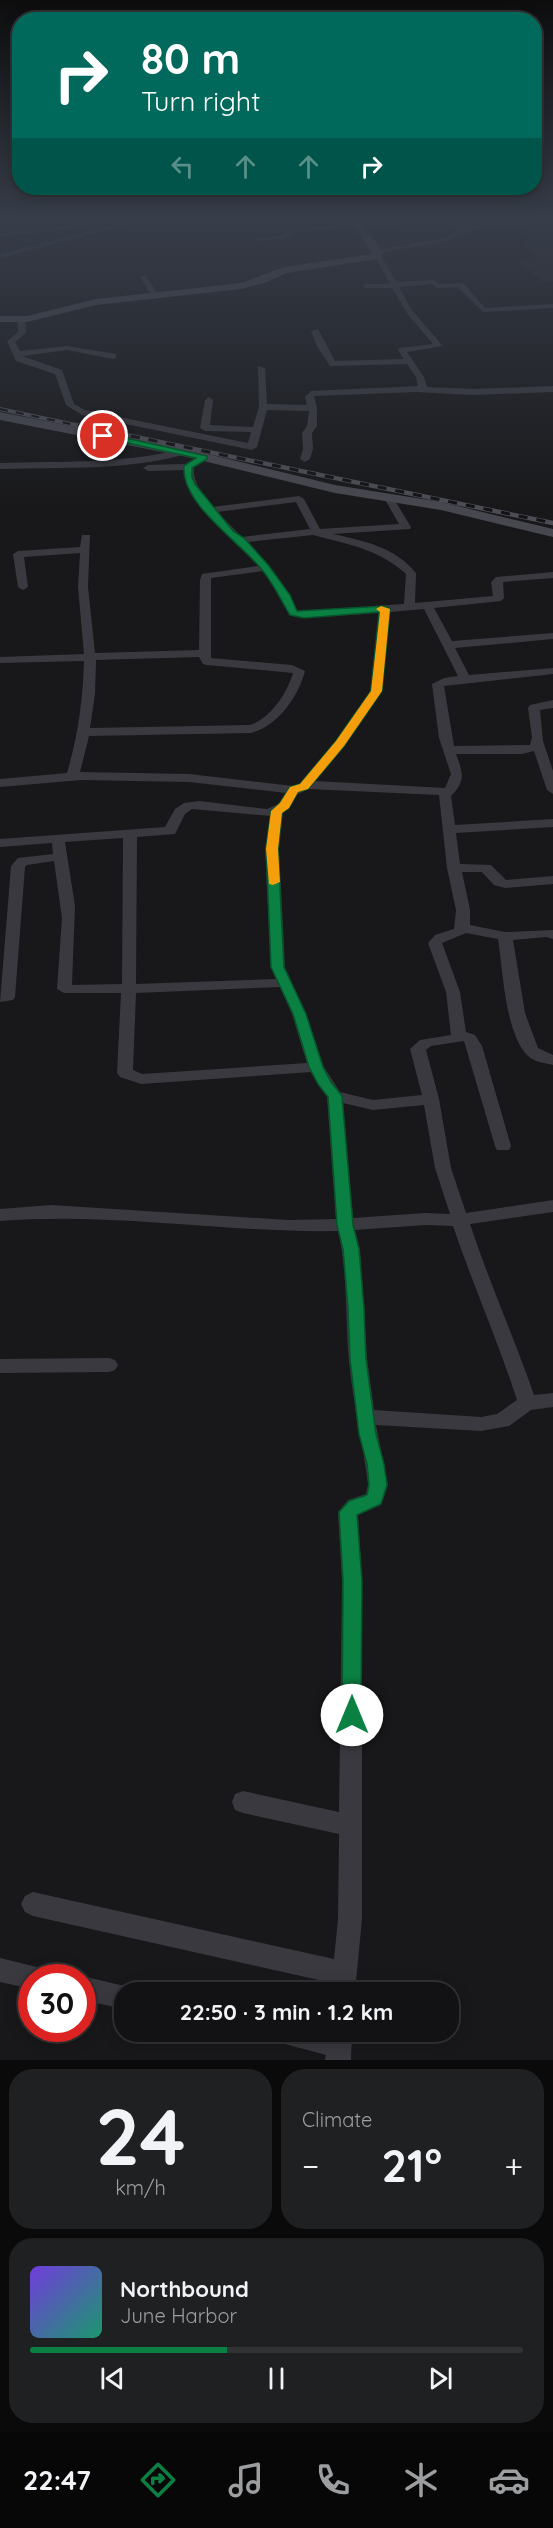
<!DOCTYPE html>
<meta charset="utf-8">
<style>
:root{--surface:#121214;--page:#1f2022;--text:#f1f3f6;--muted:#9c9ea0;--line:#313234;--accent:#0b8043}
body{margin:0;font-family:Quicksand,sans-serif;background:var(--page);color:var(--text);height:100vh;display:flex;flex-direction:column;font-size:22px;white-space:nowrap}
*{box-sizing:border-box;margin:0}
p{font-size:20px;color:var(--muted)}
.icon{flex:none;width:33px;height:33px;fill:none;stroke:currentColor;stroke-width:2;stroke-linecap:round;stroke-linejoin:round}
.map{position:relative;height:2060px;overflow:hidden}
.details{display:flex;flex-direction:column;gap:9px;padding:9px;background:#0a0a0b;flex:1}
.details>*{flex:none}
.banner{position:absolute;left:12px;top:12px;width:530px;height:183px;border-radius:24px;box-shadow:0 3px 15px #0003,0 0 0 2px var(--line);background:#00695c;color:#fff;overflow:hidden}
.speed{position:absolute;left:18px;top:1964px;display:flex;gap:12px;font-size:30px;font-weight:700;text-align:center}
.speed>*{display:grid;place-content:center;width:78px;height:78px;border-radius:50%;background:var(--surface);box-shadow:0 3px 15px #0003,0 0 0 2px var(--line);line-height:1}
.speed .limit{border:9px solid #d22;background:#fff;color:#111}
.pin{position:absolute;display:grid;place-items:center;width:51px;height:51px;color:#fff;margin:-26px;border:3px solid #fff;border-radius:50%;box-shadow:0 2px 6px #0007}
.me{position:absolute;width:66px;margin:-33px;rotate:0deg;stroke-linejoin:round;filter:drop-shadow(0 0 4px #0008)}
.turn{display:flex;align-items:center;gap:21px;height:126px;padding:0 30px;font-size:27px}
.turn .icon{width:78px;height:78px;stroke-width:2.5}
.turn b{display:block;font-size:42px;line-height:51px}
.lanes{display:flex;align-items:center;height:57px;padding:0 30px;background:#0003;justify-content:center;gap:30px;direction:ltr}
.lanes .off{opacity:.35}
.big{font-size:45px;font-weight:800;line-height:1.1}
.details .widget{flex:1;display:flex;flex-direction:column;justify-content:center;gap:9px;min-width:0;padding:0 21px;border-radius:24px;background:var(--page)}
.details .dial{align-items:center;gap:0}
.dial b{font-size:78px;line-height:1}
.song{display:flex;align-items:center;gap:18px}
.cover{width:72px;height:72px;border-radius:9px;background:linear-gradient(135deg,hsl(260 70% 55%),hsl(160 70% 35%))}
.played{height:6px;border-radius:3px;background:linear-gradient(90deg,var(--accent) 40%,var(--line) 40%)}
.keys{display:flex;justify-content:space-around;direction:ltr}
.heat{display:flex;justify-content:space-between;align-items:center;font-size:33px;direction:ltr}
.details .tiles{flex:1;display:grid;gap:9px;grid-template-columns:1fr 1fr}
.widget:last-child{grid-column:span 2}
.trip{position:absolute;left:114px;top:1982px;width:345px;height:60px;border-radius:24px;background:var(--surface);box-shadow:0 3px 15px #0003,0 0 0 2px var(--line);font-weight:800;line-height:60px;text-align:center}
.tabs{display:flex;height:96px;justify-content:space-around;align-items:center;background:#070708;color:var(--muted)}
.tabs .icon{width:42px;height:42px}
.tabs .current{color:var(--accent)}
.tabs b{font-size:27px;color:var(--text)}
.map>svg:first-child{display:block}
</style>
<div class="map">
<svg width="553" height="2060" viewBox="0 0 553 2060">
<rect width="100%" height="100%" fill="#18181a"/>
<path fill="#242427" d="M546,226l7,6v50h-10l-24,-20 17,-2 -14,-16 12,-2 -8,-8 -12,-5z"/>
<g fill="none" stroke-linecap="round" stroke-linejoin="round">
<path fill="#2e333e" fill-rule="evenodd" d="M140,218h13l-153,40v-4z"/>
<path fill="#39393f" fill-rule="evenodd" d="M94,218h11l-32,11 -73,8v-4l72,-8z
M441,218c10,0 14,7 24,8l88,-6v4l-80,6 -29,12 -67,11 -4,-2 69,-13 20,-8 -9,-1z
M358,223l3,4 -62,5 -14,7 -26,2 -4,-2 28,-4 14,-7z
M374,254h6l17,28 37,-2 5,4 24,-1 22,25 68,-4v4l-70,4 -25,-25 -21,1 -5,-4 -33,3 12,22 32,37 -36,6 17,25 3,10 46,2 80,-3v6l-80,3 -57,-3 -102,4 3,12v18l-5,7 1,16 -3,10 -5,3 -5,-3 3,-10 -1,-16 5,-7 2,-15 -42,-1 -10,37 -5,3 -170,-35 -16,-10 -11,-31 -39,-13 -9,-20 11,-9 -1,-13 4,-2 4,2 1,14 -11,9 5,9 47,-5 49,8v4l-3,1 -46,-9 -45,6 40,14 12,34 11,6 163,33 3,-11 -46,-1 -5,-3 5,-28 4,-3 4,3 -3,25 43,2 6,-20 -1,-41 7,2 2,36 40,1 -2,-8 6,-6 107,-5 -2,-9 -9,-13 -77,2 -13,-20 -6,-15 7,-2 17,32 69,-2 -6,-9 1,-2 34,-4 -24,-28 -17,-28h-26l-4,-2 4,-2h24z
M140,276h6l13,20 -1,2h-6z
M183,449l5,3 -2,2c-59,17 -125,13 -186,15v-6c60,-2 124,1 183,-14z
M201,455l8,2 -15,9c-2,16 9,29 18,41l87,-11 5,3 16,30 79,-5 -16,-28 8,-2 20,33 -1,2 -77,5c31,7 62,13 83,39l-1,30 78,-7 -2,-14 5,-5 57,-5v6l-50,4 1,16 -3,3 -67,7 18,33 101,-8v6l-98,9 14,27 84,-7v6l-109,12 10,60 76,-1 2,-8 -4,-29 2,-3 23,-5v8l-13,2 3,31 10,30v23l-6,-4 -13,-39 -12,3h-66c7,19 10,27 -5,42l4,29 98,-6v8l-97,6 4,31 31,1 15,15 47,-4v8l-48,4 -11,-3 -12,-13h-20l8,38v15l35,7 48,-2v9l-7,-2 -33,3 12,73 13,35 15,7v10c-8,-2 -20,-3 -26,-10 -22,-23 -24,-85 -29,-116l-32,-6 -24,10 18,49 6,40 9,3 7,11 29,100 -2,4h-12l-2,-4 -31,-105 -33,5 -5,4 13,49 12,69 15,45 87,-13v12l-83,12c19,58 44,113 64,171l19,-2v14l-22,3 -22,16 -28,5 -105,-6 12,60 -7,20 -23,10 4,66v338l-7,73h-24l1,-9 -299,-67 -8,-4 -4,-8 4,-8 8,-4 301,67 4,-40 1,-85 -96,-21 -8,-3 -3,-8 3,-8 8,-3 96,21 3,-231 -4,-69 10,-12 18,-6 2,-9c-5,-42 -15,-82 -19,-124 -4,-43 -1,-88 -11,-130 -113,2 -225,-19 -338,-10v-12l51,-4 237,15 48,-1 -9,-122 -16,-25 -170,12 -21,-7 -3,-4 4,-80h-57l-7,-4 5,-71 -8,-57 -27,4 -2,2 -10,130 -2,3 -13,2 11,-136 7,-8 35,-4 -1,-11 -52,4v-8l165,-12 10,-18 9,-6 15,-2 68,8 11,-5 8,-11 -97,-11 -108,-2 -81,7v-8l67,-6c11,-37 16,-74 17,-112l-84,2v-6l84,-3 -6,-67 2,-34 -56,4 4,30 -5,3 -5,-3 -5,-33 5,-3 62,-4 2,-12h8l-2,52 7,66 104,-3 1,-70 2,-6 56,-8c-21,-24 -73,-63 -74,-96l-36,1 -5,-3 5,-3 37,-1zM296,502l14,27 -68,8 -25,-25zM313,535c34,9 66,14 93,39l-2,30 -107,7c-12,-27 -30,-48 -49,-69zM263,571l17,24 9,20 15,3 75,-5 -9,78 -34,51 -37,42 -6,2 -104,-12 -109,-2 9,-36 162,-3c27,-7 47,-36 54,-62l-13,-6 -81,-7v-80zM424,609l34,67 -14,2 -12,6 7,54 12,36 -6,14 -130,-7 29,-34 38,-56 8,-79zM199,657l4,7 4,1 86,8c-6,20 -22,45 -43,52l-160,3 5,-34 1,-34zM309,789l130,6 8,73 9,42 -2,19 -19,6 -7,8 18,49 5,43 -31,5 -10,9 12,46 -49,5 -33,-8 -16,-25 -18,-53 -21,-47 -6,-118 4,-37 15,-18zM192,809l78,7 -5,33 6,118 5,12 -140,5 1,-147 38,-3 10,-20zM123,838l-1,146 -50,1 3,-79 -10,-64zM280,987l12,27 15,49 -165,11 -9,-4 3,-77zM343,1103l30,7 51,-5 11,63 15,46 -25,-1 -72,5zM425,1225l28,1c20,59 45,115 64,174l-20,14 -16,3 -107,-7 -7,-51 -7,-110 -5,-19z
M109,1358l6,2 3,5 -3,5 -6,2 -109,1v-14z
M0,1958l41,10 3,9h-12v12l-32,-7z
M82,1976l51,12 1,4h-10v17l-42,-9v-23h-3z
M267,2031h85l-1,29h-26l1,-5 -56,-15z"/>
<path fill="#47474f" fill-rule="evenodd" d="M396,218h39l-5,3 -66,6 19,25 -2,6 -4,1 -90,14 -23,10 -23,6 -145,16 -69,17h-27v-6h27l69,-17 145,-16 43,-16 88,-13 -19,-29 5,-3z
M0,412l183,36 152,37 106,17 112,27v8l-112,-27 -106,-17 -152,-37 -183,-36z"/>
<defs>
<path id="rail-far1" d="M0,409l85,18"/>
<path id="rail" d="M78,425l475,98"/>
</defs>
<use href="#rail-far1" stroke="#4c4c54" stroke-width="4"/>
<use href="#rail" stroke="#4c4c54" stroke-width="4.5"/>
<use href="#rail-far1" stroke="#131315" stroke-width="2" stroke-dasharray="8" stroke-linecap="butt"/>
<use href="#rail" stroke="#131315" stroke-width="3" stroke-dasharray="9" stroke-linecap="butt"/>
</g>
<linearGradient id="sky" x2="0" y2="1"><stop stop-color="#0d0d0e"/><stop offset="0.43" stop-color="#373d49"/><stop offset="1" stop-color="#373d49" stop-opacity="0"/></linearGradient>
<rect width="553" height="507" fill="url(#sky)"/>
<path fill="#0b8043" stroke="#07532c" stroke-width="1.5" d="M103,433l104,23v3l-15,9v9l3,7 38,47 11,7 25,28 21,29 7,16 88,-5 5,3 -8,82 -38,55 -36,43 -10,3 -9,16 -7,5 -4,36 6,118 22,47 17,53 8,15 11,14 11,129 6,24 5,59 2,51 10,75 8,30 3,21 -6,19 -24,11 5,66 -1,134 -2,6 -7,3 -7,-3 -3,-6 1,-134 -4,-69 10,-11 18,-6 2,-10 -2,-21 -8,-30 -9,-75 -2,-51 -5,-59 -6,-24 -9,-128 -10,-13 -9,-17 -16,-53 -22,-47 -5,-118 5,-38 9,-8 10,-16 10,-3 36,-43 35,-50 8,-79 -75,6 -14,-3c-9,-15 -16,-30 -27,-44 -21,-28 -82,-66 -79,-105l12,-8 -96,-21v-3z"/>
<path fill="#f59e0b" d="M381,606l9,3 -8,82 -38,55 -36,43 -10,3 -9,16 -7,5 -4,36 2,33 -7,3 -4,-1 -3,-35 5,-38 9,-8 10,-16 10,-3 36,-43 35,-50 9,-79 -4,-3z"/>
</svg>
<div class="speed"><div class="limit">30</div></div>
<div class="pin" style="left:103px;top:436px;background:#d93025"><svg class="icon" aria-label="arrive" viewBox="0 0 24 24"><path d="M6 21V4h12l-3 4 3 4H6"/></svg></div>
<svg class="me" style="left:352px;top:1715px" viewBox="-20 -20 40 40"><circle r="19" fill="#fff"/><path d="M0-13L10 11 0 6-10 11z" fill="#0b8043"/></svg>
<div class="trip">22:50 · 3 min · 1.2 km</div>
<div class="banner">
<div class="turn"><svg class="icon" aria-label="right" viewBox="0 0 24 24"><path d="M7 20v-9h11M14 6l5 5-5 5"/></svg><div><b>80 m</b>Turn right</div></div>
<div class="lanes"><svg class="icon off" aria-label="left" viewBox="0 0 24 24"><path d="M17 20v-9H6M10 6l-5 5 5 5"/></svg><svg class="icon off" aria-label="ahead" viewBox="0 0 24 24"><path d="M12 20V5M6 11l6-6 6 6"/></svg><svg class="icon off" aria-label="ahead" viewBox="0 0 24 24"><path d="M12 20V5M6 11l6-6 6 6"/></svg><svg class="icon" aria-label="right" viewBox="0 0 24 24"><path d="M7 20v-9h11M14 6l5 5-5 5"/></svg></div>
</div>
</div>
<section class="details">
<div class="tiles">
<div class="widget dial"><b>24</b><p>km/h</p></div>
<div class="widget"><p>Climate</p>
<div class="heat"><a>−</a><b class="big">21°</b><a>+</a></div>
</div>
<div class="widget">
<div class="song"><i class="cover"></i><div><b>Northbound</b><p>June Harbor</p></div></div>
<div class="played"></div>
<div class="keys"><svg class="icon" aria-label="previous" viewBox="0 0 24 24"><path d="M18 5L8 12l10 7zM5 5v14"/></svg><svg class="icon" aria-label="pause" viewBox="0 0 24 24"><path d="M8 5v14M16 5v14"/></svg><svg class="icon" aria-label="next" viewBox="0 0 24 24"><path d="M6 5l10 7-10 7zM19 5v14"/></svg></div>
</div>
</div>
</section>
<nav class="tabs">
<b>22:47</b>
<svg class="icon current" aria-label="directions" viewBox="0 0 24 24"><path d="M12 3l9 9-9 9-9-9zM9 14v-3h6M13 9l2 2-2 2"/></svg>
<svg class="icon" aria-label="music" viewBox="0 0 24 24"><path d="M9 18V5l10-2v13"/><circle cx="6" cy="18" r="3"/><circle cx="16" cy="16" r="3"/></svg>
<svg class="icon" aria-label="phone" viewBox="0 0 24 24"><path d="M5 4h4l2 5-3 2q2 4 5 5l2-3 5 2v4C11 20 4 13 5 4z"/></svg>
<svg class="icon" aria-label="climate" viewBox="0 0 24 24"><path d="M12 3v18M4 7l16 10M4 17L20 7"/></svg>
<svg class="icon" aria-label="car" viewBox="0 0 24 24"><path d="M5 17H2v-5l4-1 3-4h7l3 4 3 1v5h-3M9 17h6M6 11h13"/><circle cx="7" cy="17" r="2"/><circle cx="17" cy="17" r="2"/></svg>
</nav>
